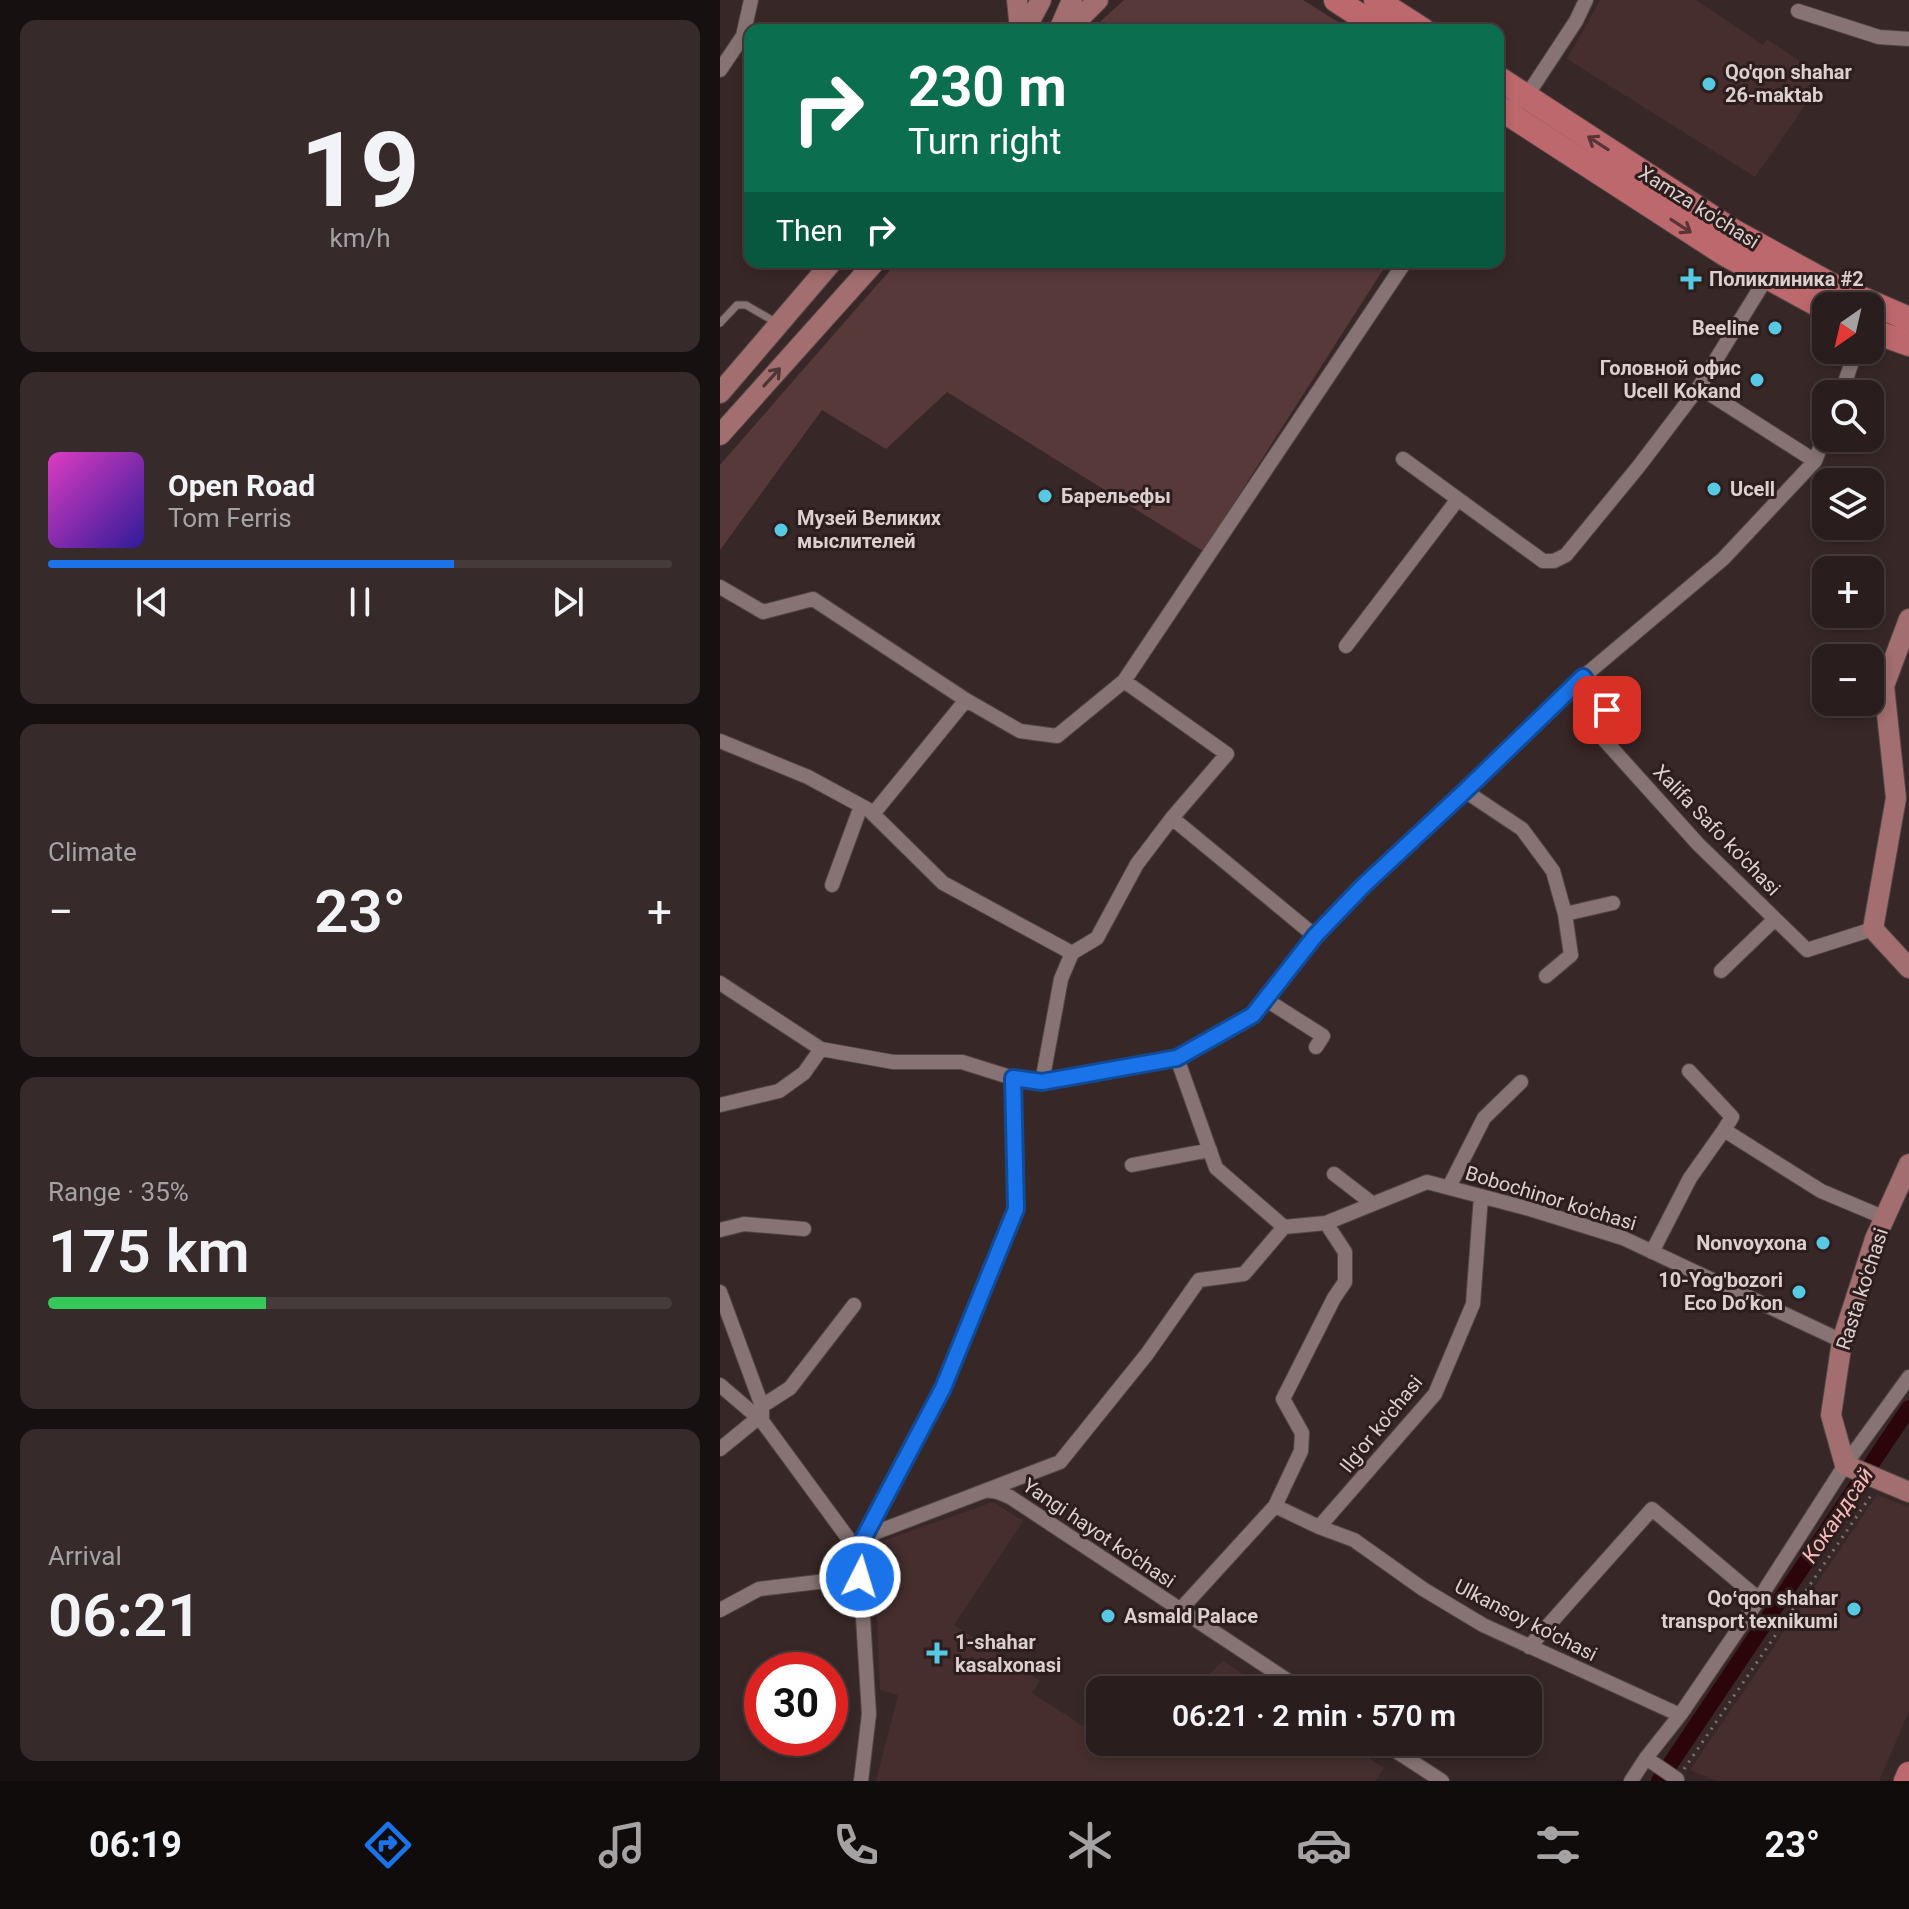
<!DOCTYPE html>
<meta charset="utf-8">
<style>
:root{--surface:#2a1d1d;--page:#362a2a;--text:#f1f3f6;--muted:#a5a2a4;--line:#463b3b;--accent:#1a73e8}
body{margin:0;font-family:Roboto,sans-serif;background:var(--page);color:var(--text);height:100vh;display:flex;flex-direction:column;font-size:30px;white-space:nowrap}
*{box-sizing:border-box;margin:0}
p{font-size:26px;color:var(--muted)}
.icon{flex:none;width:44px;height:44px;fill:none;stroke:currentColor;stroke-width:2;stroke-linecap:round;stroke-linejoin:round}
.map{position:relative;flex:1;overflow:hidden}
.side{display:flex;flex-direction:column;gap:20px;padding:20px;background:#171010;width:720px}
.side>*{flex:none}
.top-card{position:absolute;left:24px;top:24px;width:760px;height:244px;border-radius:16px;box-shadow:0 4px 12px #0003,0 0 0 2px var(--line);background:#0b6e4f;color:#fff;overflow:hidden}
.needle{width:52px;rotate:214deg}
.tools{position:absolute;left:1092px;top:292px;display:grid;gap:16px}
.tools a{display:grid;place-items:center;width:72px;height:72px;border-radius:16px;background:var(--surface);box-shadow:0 4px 12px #0003,0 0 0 2px var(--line);font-size:40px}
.speed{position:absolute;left:24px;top:1652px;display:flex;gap:16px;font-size:40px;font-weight:700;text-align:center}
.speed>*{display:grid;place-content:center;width:104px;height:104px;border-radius:50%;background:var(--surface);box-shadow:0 4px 12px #0003,0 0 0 2px var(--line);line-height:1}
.speed .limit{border:12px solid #d22;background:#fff;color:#111}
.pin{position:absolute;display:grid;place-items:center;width:68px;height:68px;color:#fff;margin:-34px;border-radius:16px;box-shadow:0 4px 12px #0006}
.me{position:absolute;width:88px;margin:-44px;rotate:5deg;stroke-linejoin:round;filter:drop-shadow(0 0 6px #0008)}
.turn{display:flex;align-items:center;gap:28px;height:168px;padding:0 32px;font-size:36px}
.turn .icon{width:104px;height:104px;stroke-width:2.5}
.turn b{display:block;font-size:56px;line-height:68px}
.then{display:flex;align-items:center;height:76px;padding:0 32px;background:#0003;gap:16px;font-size:30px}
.big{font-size:60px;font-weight:600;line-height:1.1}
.side .card{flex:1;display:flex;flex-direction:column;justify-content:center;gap:12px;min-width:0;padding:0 28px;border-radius:16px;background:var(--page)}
.side .dial{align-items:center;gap:0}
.dial b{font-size:104px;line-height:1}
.song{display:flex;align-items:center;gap:24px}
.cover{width:96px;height:96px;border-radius:12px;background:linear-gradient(135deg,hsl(310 70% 55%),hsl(250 70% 35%))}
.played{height:8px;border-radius:4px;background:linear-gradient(90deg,var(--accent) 65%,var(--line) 65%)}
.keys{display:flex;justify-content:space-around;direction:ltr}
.heat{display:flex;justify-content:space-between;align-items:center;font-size:44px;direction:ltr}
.charge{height:12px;border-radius:6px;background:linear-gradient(90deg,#34c759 35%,var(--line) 0)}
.trip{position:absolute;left:366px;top:1676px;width:456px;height:80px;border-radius:16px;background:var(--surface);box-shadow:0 4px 12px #0003,0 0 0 2px var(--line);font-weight:600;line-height:80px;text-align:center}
.tabs{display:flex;height:128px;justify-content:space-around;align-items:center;background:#110c0c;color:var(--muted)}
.tabs .icon{width:56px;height:56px}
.tabs .selected{color:var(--accent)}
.tabs b{font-size:36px;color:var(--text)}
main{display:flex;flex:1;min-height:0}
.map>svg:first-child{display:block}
</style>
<main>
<section class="side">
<div class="card dial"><b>19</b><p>km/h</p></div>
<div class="card">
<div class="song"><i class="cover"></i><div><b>Open Road</b><p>Tom Ferris</p></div></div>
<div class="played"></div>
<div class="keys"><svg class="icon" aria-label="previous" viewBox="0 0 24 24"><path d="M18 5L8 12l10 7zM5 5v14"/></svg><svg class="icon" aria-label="pause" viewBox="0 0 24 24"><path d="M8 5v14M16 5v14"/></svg><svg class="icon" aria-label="next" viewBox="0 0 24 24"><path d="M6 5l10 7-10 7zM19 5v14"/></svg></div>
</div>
<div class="card"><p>Climate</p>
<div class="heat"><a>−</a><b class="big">23°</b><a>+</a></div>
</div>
<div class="card"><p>Range · 35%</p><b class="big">175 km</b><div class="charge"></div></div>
<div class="card"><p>Arrival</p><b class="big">06:21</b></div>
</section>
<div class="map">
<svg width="1189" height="1781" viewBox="0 0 1189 1781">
<rect width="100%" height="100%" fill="#382727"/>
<path fill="#462e2e" d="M880,0h96l67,45 4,-6 50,34 -15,21 7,6 -54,77 -188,-118z
M1157,1495l32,12v204l-30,70h-163l-26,-11z
M273,1502l30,19 -69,104 86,56 -8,12 68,44v5h8l18,12 12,-12h206l40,26 -9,13h-499l22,-86 -18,-5 -6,-146z
M503,1661l44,29h-74z"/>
<path fill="#583939" d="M404,0h179l48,30h-257l8,-10z
M177,262h491l-185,289 -256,-159 -61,57 -64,-39 -102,140v-85z"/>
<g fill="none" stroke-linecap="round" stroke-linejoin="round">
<path stroke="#2b0509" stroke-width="16" d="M939,1781l250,-373"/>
<defs>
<path id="lane" d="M0,323l17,-18h9l31,18"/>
<path id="street" d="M1078,11l81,26 30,2
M0,70l23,-34 8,-36
M778,123l7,-11 21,-15 50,-76 10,-21
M979,387l116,74
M1121,394l15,-44
M683,459l140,102h11l12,-6 73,-89 60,-79 68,-110
M0,587l43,25 50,-13 153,101 54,31 37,5 67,-55 281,-419
M626,646l112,-147
M863,677l24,33 -8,24 99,110 109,106 66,-21
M0,741l88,36 61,33 74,73 129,70
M745,791l57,38 31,42 12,43 6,41 -25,21
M153,814l93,-114
M452,818l143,118
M112,885l29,-79
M845,914l48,-11
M1001,971l54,-52
M0,983l101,66 72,13h69l51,16 29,4 135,-24 76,-43 62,-79 48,-50 102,-95 118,-114 140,-118 92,-98 11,-29
M545,999l58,37 -7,11
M457,1058l39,110 68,59
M969,1071l43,46 -8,13 97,61 64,27
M322,1082l19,-103 11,-26 25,-15 40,-74 35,-46 55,-64 -103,-73
M0,1105l59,-14 25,-18 17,-24
M412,1165l78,-15
M614,1174l39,30
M729,1187l35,-69 37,-36
M0,1230l24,-6 60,5
M932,1252l38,-74 34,-48
M0,1292l42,114v15l97,132
M0,1385l42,36
M42,1406l28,-18 64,-83
M0,1449l38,-31
M267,1490l73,-28 87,-108 52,-74 45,-6 40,-47 42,-4 101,-41 103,27 93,29 219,103
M555,1506l44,21 35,13 69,49 60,36 197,90
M599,1527l116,-133 38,-90 8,-108
M143,1539l80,-151 73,-179 -3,-131
M0,1610l39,-21 101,-12
M460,1610l95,-104 26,-55 1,-18 -19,-34 51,-101 11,-16v-30l-19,-29
M809,1647l123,-138 107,90
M662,1742l60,39
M926,1758l31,21
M141,1781l8,-67 -10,-161c1,-9 3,-13 10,-18l118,-45 11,2 12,5 292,193
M911,1781l15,-23 34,-43 79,-116 86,-134 64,-88"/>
<path id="secondary" d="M297,0l3,30
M305,30l16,-30
M339,30l13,-30
M348,30l30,-30
M0,393l112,-131
M0,435l155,-173
M1189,619l-25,67 12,112 -23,131 36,39
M1189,1164l-34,75 -33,102 -11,74 14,50 64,27"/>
<path id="primary" d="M616,0l46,30
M656,0l47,30
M778,78l235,153 102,56 74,32
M778,107l227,147 101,55
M1150,330l39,14
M1186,1781l3,-7"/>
</defs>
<use href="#lane" stroke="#534645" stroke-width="9"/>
<use href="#street" stroke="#534645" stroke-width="16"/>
<use href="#secondary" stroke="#534645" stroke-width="22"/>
<use href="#primary" stroke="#534645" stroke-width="26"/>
<path stroke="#807171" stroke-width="3" stroke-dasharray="2 6" stroke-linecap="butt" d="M964,1769l188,-275"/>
<use href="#lane" stroke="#877373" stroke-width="7"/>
<use href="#street" stroke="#877373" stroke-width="14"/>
<use href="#secondary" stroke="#a26e6f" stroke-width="20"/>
<use href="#primary" stroke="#bd686c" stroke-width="24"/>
</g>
<defs><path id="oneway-shaft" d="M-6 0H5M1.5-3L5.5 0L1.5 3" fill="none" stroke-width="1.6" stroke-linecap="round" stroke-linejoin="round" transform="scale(2)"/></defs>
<g stroke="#583435">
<use href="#oneway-shaft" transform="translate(878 143) rotate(-147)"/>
<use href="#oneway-shaft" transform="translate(961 226) rotate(33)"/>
</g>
<use stroke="#503536" href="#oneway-shaft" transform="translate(52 377) rotate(-48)"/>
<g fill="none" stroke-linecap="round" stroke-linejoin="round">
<defs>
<path id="route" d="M140,1577v-32l83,-157 73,-179 -3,-131 29,4 135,-24 76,-43 62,-79 48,-50 102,-95 118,-114 24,33"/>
</defs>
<use href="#route" stroke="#114b97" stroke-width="20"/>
<use href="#route" stroke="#1a73e8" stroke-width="14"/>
</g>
<g fill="#57c9e2" stroke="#2d1d1d" stroke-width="3">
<circle cx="989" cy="84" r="8"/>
<path d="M967 267h8v8h8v8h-8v8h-8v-8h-8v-8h8z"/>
<circle cx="1055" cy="328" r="8"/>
<circle cx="1037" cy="380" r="8"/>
<circle cx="994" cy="489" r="8"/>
<circle cx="325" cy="496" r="8"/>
<circle cx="61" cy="530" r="8"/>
<circle cx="1103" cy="1243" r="8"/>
<circle cx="1079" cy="1292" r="8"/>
<circle cx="1134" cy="1609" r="8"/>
<circle cx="388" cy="1616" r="8"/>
<path d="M213 1641h8v8h8v8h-8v8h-8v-8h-8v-8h8z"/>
</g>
<g text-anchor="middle" stroke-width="6" stroke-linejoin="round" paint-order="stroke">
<g font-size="20" font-weight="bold" fill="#dbd0cf" stroke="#2d1d1d" text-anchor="start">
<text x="1005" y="79">Qo'qon shahar<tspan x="1005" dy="23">26-maktab</tspan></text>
<text x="989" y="286">Поликлиника #2</text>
<text x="1039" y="335" text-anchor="end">Beeline</text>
<text x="1021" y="375" text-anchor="end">Головной офис<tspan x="1021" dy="23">Ucell Kokand</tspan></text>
<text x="1010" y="496">Ucell</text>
<text x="341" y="503">Барельефы</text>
<text x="77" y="525">Музей Великих<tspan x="77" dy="23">мыслителей</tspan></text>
<text x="1087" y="1250" text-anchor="end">Nonvoyxona</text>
<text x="1063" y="1287" text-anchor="end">10-Yog'bozori<tspan x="1063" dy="23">Eco Do’kon</tspan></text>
<text x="1118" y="1605" text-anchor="end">Qoʻqon shahar<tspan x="1118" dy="23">transport texnikumi</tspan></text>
<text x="404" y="1623">Asmald Palace</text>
<text x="235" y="1649">1-shahar<tspan x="235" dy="23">kasalxonasi</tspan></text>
</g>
<g font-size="20" fill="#dbd0cf" stroke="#2d1d1d">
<text transform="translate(979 207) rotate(32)" y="7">Xamza ko'chasi</text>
<text transform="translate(997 830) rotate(46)" y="7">Xalifa Safo ko'chasi</text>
<text transform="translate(831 1198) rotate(17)" y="7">Bobochinor ko'chasi</text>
<text transform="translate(1142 1289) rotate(-72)" y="7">Rasta ko'chasi</text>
<text transform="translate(661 1424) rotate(-51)" y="7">Ilg'or ko'chasi</text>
<text transform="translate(379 1533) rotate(34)" y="7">Yangi hayot ko'chasi</text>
<text transform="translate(806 1620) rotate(27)" y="7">Ulkansoy ko'chasi</text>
</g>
<g font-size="22" font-style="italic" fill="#f8b8b7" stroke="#2d1d1d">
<text transform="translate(1117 1515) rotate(-56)" y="8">Кокандсай</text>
</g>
</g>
</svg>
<div class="tools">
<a><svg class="needle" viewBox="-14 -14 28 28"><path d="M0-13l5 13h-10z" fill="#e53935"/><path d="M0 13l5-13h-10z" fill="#a5a2a4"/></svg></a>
<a><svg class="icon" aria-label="search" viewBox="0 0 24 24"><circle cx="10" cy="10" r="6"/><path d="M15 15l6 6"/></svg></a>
<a><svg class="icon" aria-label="layers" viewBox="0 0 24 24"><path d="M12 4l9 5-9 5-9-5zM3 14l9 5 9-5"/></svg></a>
<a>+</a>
<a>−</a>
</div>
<div class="speed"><div class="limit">30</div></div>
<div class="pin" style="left:887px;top:710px;background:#d93025"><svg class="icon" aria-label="arrive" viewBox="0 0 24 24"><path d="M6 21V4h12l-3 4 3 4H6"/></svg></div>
<svg class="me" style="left:140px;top:1577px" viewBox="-20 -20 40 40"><circle r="17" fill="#1a73e8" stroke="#fff" stroke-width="3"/><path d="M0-11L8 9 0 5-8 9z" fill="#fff"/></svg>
<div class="trip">06:21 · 2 min · 570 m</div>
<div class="top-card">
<div class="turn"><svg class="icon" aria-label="right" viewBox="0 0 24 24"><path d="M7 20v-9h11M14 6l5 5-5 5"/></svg><div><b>230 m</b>Turn right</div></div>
<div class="then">Then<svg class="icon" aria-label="right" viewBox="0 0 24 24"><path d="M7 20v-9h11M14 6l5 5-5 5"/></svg></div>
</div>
</div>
</main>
<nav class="tabs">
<b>06:19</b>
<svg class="icon selected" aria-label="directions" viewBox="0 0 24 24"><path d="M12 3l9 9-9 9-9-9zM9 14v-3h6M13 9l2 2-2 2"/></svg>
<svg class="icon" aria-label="music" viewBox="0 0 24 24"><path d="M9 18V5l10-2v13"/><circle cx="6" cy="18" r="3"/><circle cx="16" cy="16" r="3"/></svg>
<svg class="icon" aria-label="phone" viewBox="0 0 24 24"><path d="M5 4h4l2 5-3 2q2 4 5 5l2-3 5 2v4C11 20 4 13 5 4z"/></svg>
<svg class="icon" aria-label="climate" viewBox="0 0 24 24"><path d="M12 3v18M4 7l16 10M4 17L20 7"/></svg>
<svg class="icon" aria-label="car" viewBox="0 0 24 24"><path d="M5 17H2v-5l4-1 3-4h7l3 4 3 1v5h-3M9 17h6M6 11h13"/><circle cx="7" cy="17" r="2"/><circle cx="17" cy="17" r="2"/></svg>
<svg class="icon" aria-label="filters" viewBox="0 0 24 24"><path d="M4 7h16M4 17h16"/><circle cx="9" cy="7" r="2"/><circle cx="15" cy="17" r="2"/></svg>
<b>23°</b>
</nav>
